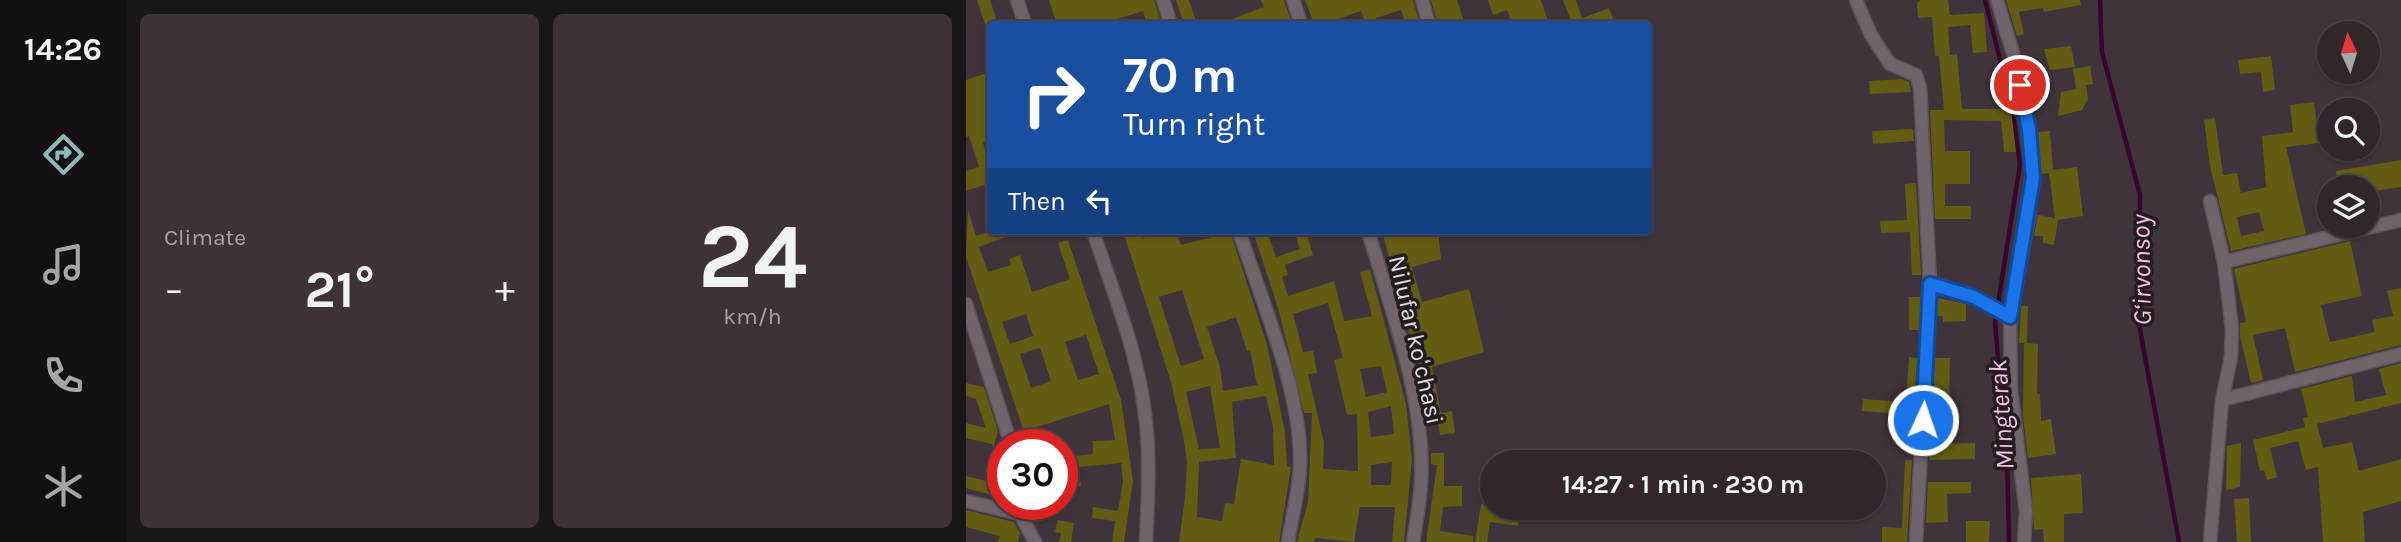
<!DOCTYPE html>
<meta charset="utf-8">
<style>
:root{--surface:#30262c;--page:#3c3238;--text:#f1f3f6;--muted:#a8a5a9;--line:#4b4348;--accent:#8bbbb9}
body{margin:0;font-family:Karla,sans-serif;background:var(--page);color:var(--text);height:100vh;display:flex;flex-direction:column;font-size:26px;white-space:nowrap}
*{box-sizing:border-box;margin:0}
p{font-size:23px;color:var(--muted)}
.icon{flex:none;width:38px;height:38px;fill:none;stroke:currentColor;stroke-width:2;stroke-linecap:round;stroke-linejoin:round}
.map{position:relative;flex:1;overflow:hidden}
.details{display:flex;flex-direction:column;gap:14px;padding:14px;background:#1a1518;width:840px}
.details>*{flex:none}
.top-card{position:absolute;left:21px;top:21px;width:665px;height:214px;border-radius:7px;box-shadow:0 2px 5px #0004,0 0 0 2px var(--line);background:#1a4fa0;color:#fff;overflow:hidden}
.needle{width:46px;rotate:356deg}
.controls{position:absolute;left:1351px;top:21px;display:grid;gap:14px}
.controls a{display:grid;place-items:center;width:63px;height:63px;border-radius:50%;background:var(--surface);box-shadow:0 2px 5px #0004,0 0 0 2px var(--line);font-size:35px}
.speed{position:absolute;left:21px;top:429px;display:flex;gap:14px;font-size:35px;font-weight:700;text-align:center}
.speed>*{display:grid;place-content:center;width:91px;height:91px;border-radius:50%;background:var(--surface);box-shadow:0 2px 5px #0004,0 0 0 2px var(--line);line-height:1}
.speed .limit{border:10px solid #d22;background:#fff;color:#111}
.pin{position:absolute;display:grid;place-items:center;width:60px;height:60px;color:#fff;margin:-30px;border:4px solid #fff;border-radius:50%;box-shadow:0 2px 7px #0007}
.me{position:absolute;width:77px;margin:-38px;rotate:3deg;stroke-linejoin:round;filter:drop-shadow(0 0 5px #0008)}
.turn{display:flex;align-items:center;gap:24px;height:147px;padding:0 21px;font-size:32px}
.turn .icon{width:91px;height:91px;stroke-width:2.5}
.turn b{display:block;font-size:49px;line-height:60px}
.then{display:flex;align-items:center;height:66px;padding:0 21px;background:#0003;gap:14px;font-size:26px}
.big{font-size:52px;font-weight:700;line-height:1.1}
.details .card{flex:1;display:flex;flex-direction:column;justify-content:center;gap:10px;min-width:0;padding:0 24px;border-radius:10px;background:var(--page)}
.details .dial{align-items:center;gap:0}
.dial b{font-size:91px;line-height:1}
.heat{display:flex;justify-content:space-between;align-items:center;font-size:38px;direction:ltr}
.details .tiles{flex:1;display:grid;gap:14px;grid-template-columns:repeat(2,1fr)}
.trip{position:absolute;left:514px;top:450px;width:406px;height:70px;border-radius:35px;background:var(--surface);box-shadow:0 2px 5px #0004,0 0 0 2px var(--line);font-weight:700;line-height:70px;text-align:center}
main{display:flex;flex:1;min-height:0}
.menu{display:flex;flex-direction:column;width:126px;justify-content:space-around;align-items:center;background:#130f12;color:var(--muted)}
.menu .icon{width:49px;height:49px}
.menu .on{color:var(--accent)}
.menu b{font-size:32px;color:var(--text)}
.map>svg:first-child{display:block}
</style>
<main>
<nav class="menu">
<b>14:26</b>
<svg class="icon on" aria-label="directions" viewBox="0 0 24 24"><path d="M12 3l9 9-9 9-9-9zM9 14v-3h6M13 9l2 2-2 2"/></svg>
<svg class="icon" aria-label="music" viewBox="0 0 24 24"><path d="M9 18V5l10-2v13"/><circle cx="6" cy="18" r="3"/><circle cx="16" cy="16" r="3"/></svg>
<svg class="icon" aria-label="phone" viewBox="0 0 24 24"><path d="M5 4h4l2 5-3 2q2 4 5 5l2-3 5 2v4C11 20 4 13 5 4z"/></svg>
<svg class="icon" aria-label="climate" viewBox="0 0 24 24"><path d="M12 3v18M4 7l16 10M4 17L20 7"/></svg>
</nav>
<section class="details">
<div class="tiles">
<div class="card"><p>Climate</p>
<div class="heat"><a>−</a><b class="big">21°</b><a>+</a></div>
</div>
<div class="card dial"><b>24</b><p>km/h</p></div>
</div>
</section>
<div class="map">
<svg width="1435" height="542" viewBox="0 0 1435 542">
<rect width="100%" height="100%" fill="#40333b"/>
<g fill="none" stroke-linecap="round" stroke-linejoin="round">
<path stroke="#38052b" stroke-width="4.5" d="M1019,0l27,107 8,57 -25,159 12,131 2,88
M1134,0l2,52 38,143 -1,129 40,218"/>
</g>
<path fill="#625d12" fill-rule="evenodd" d="M11,0h13l8,24h-13z
M83,0h105l8,24h-15l-4,-13 -35,11 1,2h-52z
M210,0h13l8,24h-13z
M295,0h23l8,24h-73l45,-17z
M339,0h108l7,24h-14l-5,-14 -25,8 2,6h-12l-5,-13 -26,9 1,4h-22z
M465,0h26l8,24h-27z
M522,0h53l8,24h-37l-5,-14 -14,5z
M597,0h13l6,18 27,-10 6,16h-48l4,-3z
M955,0h27l2,15 34,-2 3,39 -14,1 -3,-28 -22,2 2,28 7,-1 5,55h49l5,43h-12l-3,-31 -57,-1 1,31h25v33h-25v22h26v13h-36l-5,-109h14l-5,-54h-4l-3,-39 -14,1 -1,-15z
M1040,0h74l1,5 -37,7 -1,-4 -24,4 5,22 -7,2z
M1105,46l4,21 -25,3 -6,-21z
M1305,56l4,34 -12,2 -2,-20 -21,2 -2,-14z
M1124,66l3,18 -7,1 2,14 -6,11 -24,6 3,-24 15,-3 -3,-20z
M24,72v68l-7,3 7,22v18l-24,8v-20l13,-4 -10,-31 -3,1v-57z
M936,79l7,3 2,10 -41,2 -1,-13z
M1348,102l5,41 -33,4 20,87 -75,17 -21,-85 -6,-46 11,-2 8,57 14,-2 4,20 25,-6 -4,-51 31,-4 -3,-27zM1293,212l5,19 -23,5 -4,-19z
M947,129l1,12 -41,3 -1,-13z
M1084,131l3,39 24,-3 6,49 -25,4 -4,25 -11,-2v-7h-9l4,-21 17,3 -6,-45 -8,1 -3,-42z
M1435,160v27l-33,5v-5h-30l-2,-16z
M950,183l5,92h-9l-2,-43 -29,1 -1,-12 27,-1 -2,-36z
M2,210l8,26 14,-5h32l-43,16 9,25 23,-7 -2,-6 11,-4 12,37 38,-13 -12,-36 10,-3 53,160 12,81 -9,61h-12l3,-21 -23,-3 1,-11 25,4 5,-29 -2,-19 -42,4 2,19 -11,1 -3,-30 26,-3v-13l22,-1 -6,-36 -75,24 2,16h-11l-1,-12 -58,-175zM60,314l7,22 -23,8 -8,-22zM120,335l13,39 -21,6 -13,-38zM74,348l11,33 -20,7 -11,-34z
M157,231h17l2,7 21,-7h13l5,14 31,-8 -2,-6h20l37,114 18,87 2,34 4,1 -12,75h-100l6,-45 2,-35 -3,-21 -13,-59zM216,290l22,69 -23,7 -22,-69zM270,317l11,34 3,-1 7,35 -34,6 -3,-24 -13,-40zM244,386l10,62 -21,1 -13,-57zM300,396l7,31 1,38 -33,-6 -7,45 -9,-1 -3,18 -25,-4 2,-55 37,-4 -4,-56z
M287,231h14l9,26 24,-8 -6,-18h12l7,24 -28,10 3,10 -6,2 6,19 46,-15 10,40 28,-5 -12,-44 10,-3 36,135 6,56 -8,82h-12l3,-35h-35l-6,35 -39,-4 -1,4h-17l11,-40 4,-89h-8l-26,-105zM362,303l15,55 -9,2 13,55 10,-1 1,57 -35,-2 1,-26 -16,-69 9,-1 -4,-22 -10,1 -10,-38zM415,366l6,26 -21,5 -6,-28zM425,406l3,28 -23,3 -3,-25zM426,462l-1,23h-20v-20z
M416,231h56l3,28 -29,8 10,35 47,-13 15,63 -52,15 9,46 11,-2 3,22 -15,2 -2,-12 -8,1 -4,-31z
M1384,241l12,55 -41,9 9,37 45,-10 -3,-12 21,-4 -6,-25 14,-3v57l-106,27 -10,-44 -32,7 10,45 -12,3 -11,-47v-13l6,-1 -12,-53z
M943,297h12l-2,33h-10z
M972,298l28,6v17l-23,1v-6h-6z
M1055,306h7l-1,37 11,1 -1,50h3l1,27 10,-2 5,35 -28,4 -5,-42 1,-73h-5z
M943,357l8,1 -3,57 -52,-4 1,-12 43,3z
M969,358h15l-1,49h-8l-1,37 35,-1v16l-46,1z
M1435,363v40l-84,21 6,24 29,-6 7,29 42,-12v42l-38,11 2,30h-42l-5,-75 -12,3 -8,-29 -28,7 7,29 -10,3 -3,-10 -4,1 -7,-31 52,-13 -2,-9 5,-1 -7,-28 51,-13 3,26 31,-7 -7,-26z
M0,383l18,4 14,44 -5,17 -1,-4 -26,-6v-15l20,5 -10,-29 -10,-3z
M1275,443l-1,44 -14,3 1,-44z
M465,453h13v33h18v20l-19,1 -3,24 33,5v6h-47l11,-77 -6,-1z
M939,460h7l-5,82h-25v-15l20,1z
M1115,474l2,39 -19,1v28h-20l-1,-13 -9,1 -3,-52z
M0,476l37,9v13l-37,-10z
M962,482h43v11l-24,1 1,28 -22,1z
M1283,498l2,44h-14l-3,-43z
M515,504l39,5 -2,17 -28,-4 -3,20h-12z
M0,510l48,12 6,11 -2,9h-20l2,-6 -34,-9z
M92,520l16,3 -3,19h-12l2,-9 -6,-1z
M1000,521h24l-1,21h-23z"/>
<g fill="none" stroke-linecap="round" stroke-linejoin="round">
<defs>
<path id="minor" d="M51,0l8,24
M197,0l8,24
M327,0l8,24
M456,0l7,24
M890,0l15,35 19,29 26,11 4,12 10,197 -14,258
M1031,0l21,70 15,85 -4,63 -19,99 1,73 15,122 -2,30
M1244,201l14,61
M127,231c19,58 43,116 51,176 7,45 4,90 2,135
M273,231c21,66 61,157 61,226 1,28 -8,58 -12,85
M402,231c23,77 58,171 53,252 -1,20 -5,40 -8,59
M964,284l44,13 36,20
M0,304l45,140
M1256,400l179,-46
M0,501l54,13
M53,504l1,10 15,28
M1244,542l12,-142 9,-43 1,-28 -8,-67 177,-42"/>
</defs>
<use href="#minor" stroke="#5c5258" stroke-width="15"/>
<use href="#minor" stroke="#70636b" stroke-width="12"/>
</g>
<g fill="none" stroke-linecap="round" stroke-linejoin="round">
<defs>
<path id="route" d="M957,420l7,-136 44,13 36,20 23,-139 -4,-48 -9,-45"/>
</defs>
<use href="#route" stroke="#114b97" stroke-width="18"/>
<use href="#route" stroke="#1a73e8" stroke-width="12"/>
</g>
<g text-anchor="middle" stroke-width="7" stroke-linejoin="round" paint-order="stroke">
<g font-size="24" fill="#e7dfe4" stroke="#231d21">
<text transform="translate(450 340) rotate(77)" y="8">Nilufar koʻchasi</text>
</g>
<g font-size="26" font-style="italic" fill="#fbbee5" stroke="#231d21">
<text transform="translate(1175 270) rotate(-91)" y="9">G‘irvonsoy</text>
<text transform="translate(1035 415) rotate(-94)" y="9">Mingterak</text>
</g>
</g>
</svg>
<div class="controls">
<a><svg class="needle" viewBox="-14 -14 28 28"><path d="M0-13l5 13h-10z" fill="#e53935"/><path d="M0 13l5-13h-10z" fill="#a8a5a9"/></svg></a>
<a><svg class="icon" aria-label="search" viewBox="0 0 24 24"><circle cx="10" cy="10" r="6"/><path d="M15 15l6 6"/></svg></a>
<a><svg class="icon" aria-label="layers" viewBox="0 0 24 24"><path d="M12 4l9 5-9 5-9-5zM3 14l9 5 9-5"/></svg></a>
</div>
<div class="speed"><div class="limit">30</div></div>
<div class="pin" style="left:1054px;top:85px;background:#d93025"><svg class="icon" aria-label="arrive" viewBox="0 0 24 24"><path d="M6 21V4h12l-3 4 3 4H6"/></svg></div>
<svg class="me" style="left:957px;top:420px" viewBox="-20 -20 40 40"><circle r="17" fill="#1a73e8" stroke="#fff" stroke-width="3"/><path d="M0-11L8 9 0 5-8 9z" fill="#fff"/></svg>
<div class="trip">14:27 · 1 min · 230 m</div>
<div class="top-card">
<div class="turn"><svg class="icon" aria-label="right" viewBox="0 0 24 24"><path d="M7 20v-9h11M14 6l5 5-5 5"/></svg><div><b>70 m</b>Turn right</div></div>
<div class="then">Then<svg class="icon" aria-label="left" viewBox="0 0 24 24"><path d="M17 20v-9H6M10 6l-5 5 5 5"/></svg></div>
</div>
</div>
</main>
